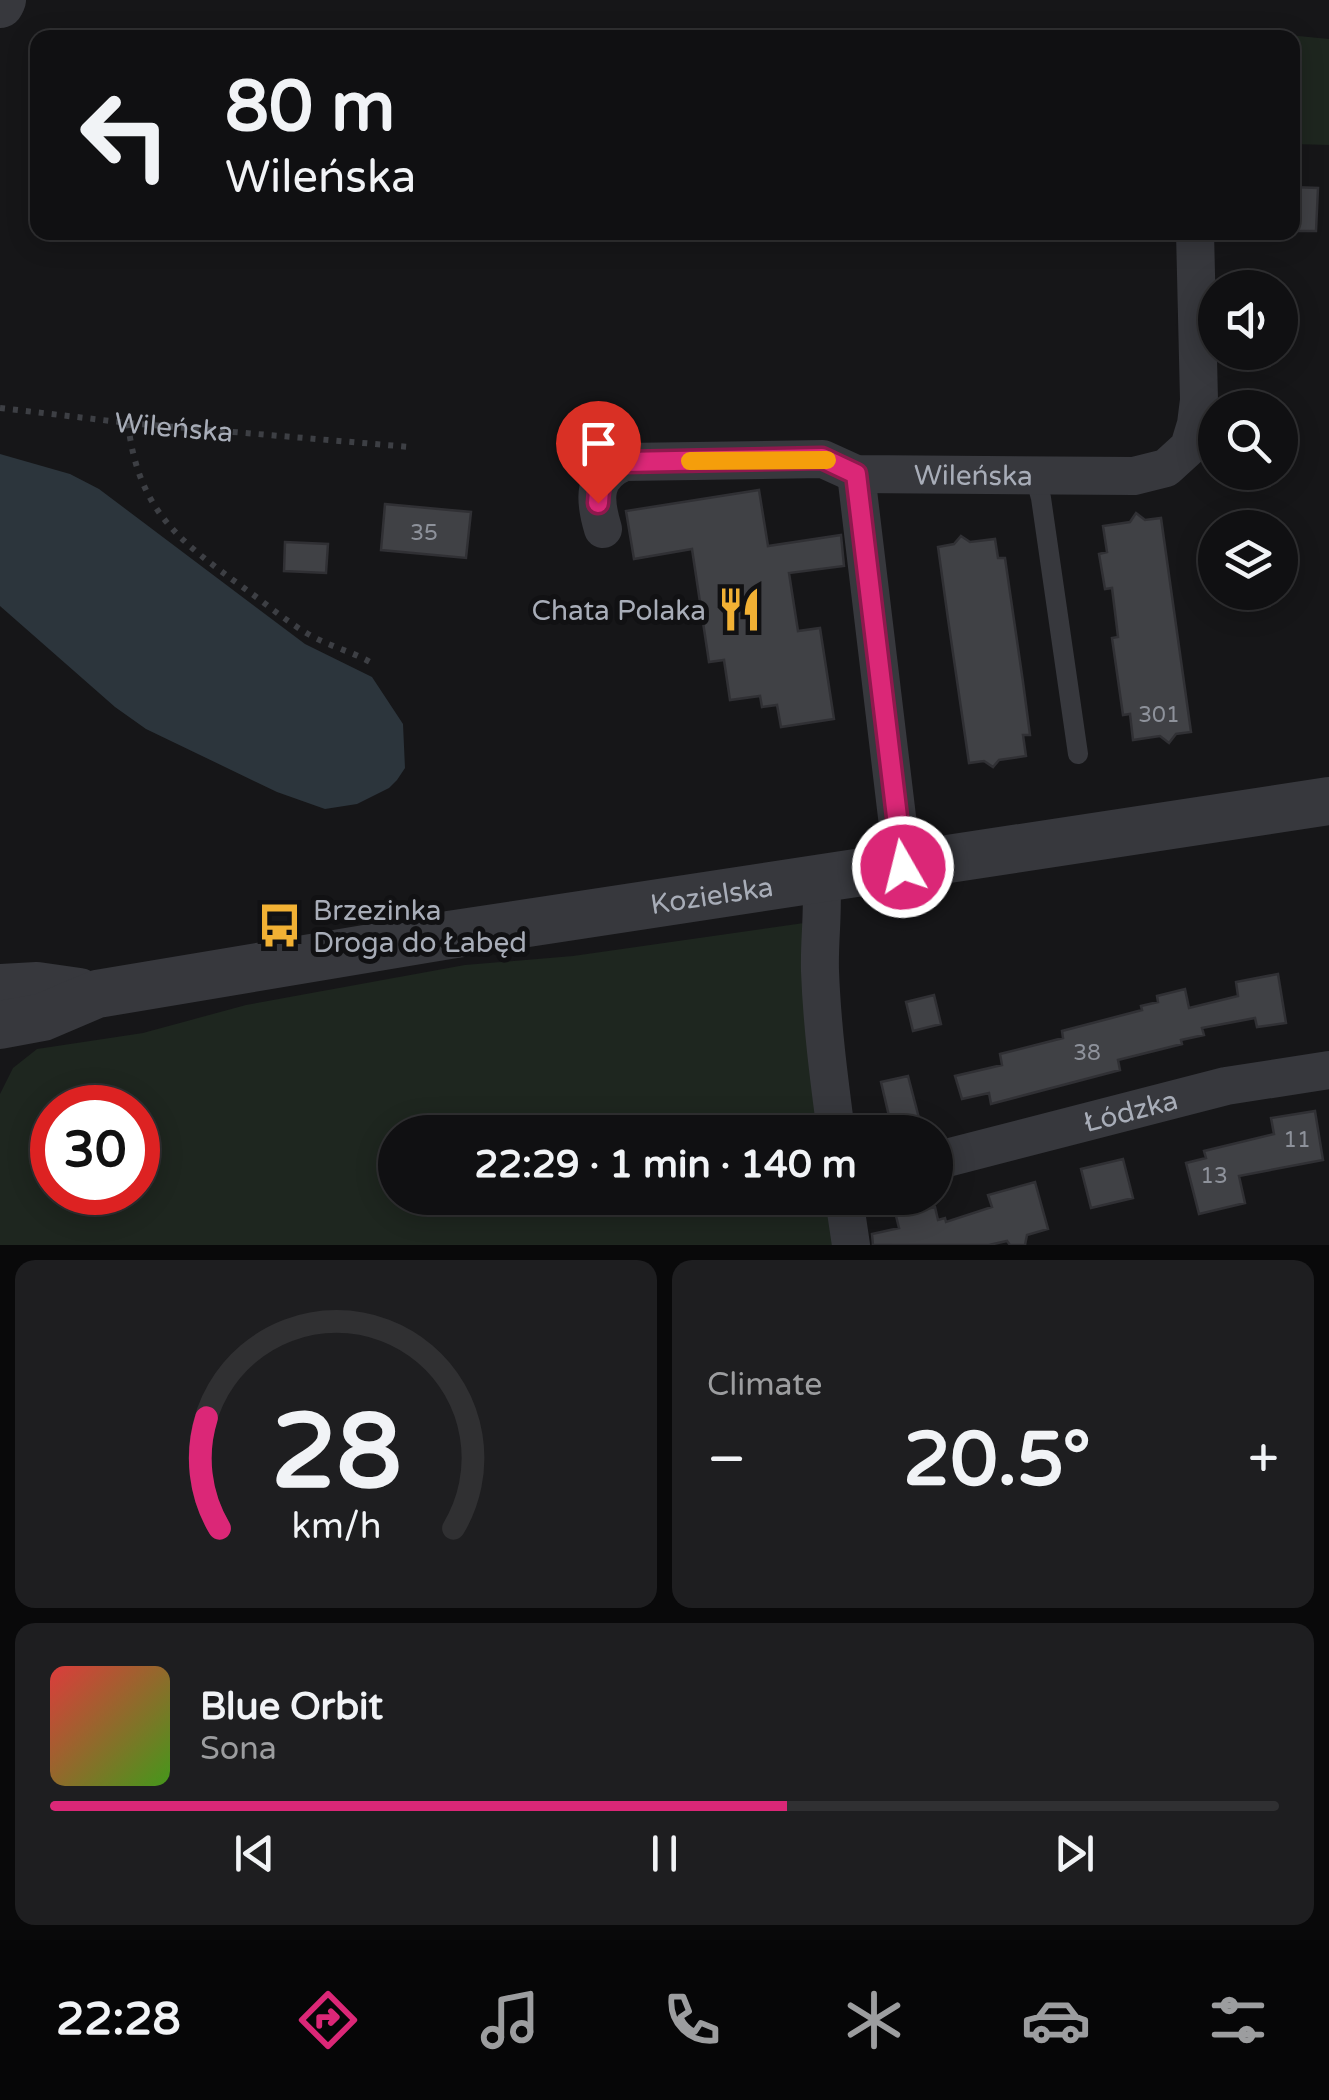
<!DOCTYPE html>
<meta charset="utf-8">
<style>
:root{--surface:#101012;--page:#1e1e20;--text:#f1f3f6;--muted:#9c9d9f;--line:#303032;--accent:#db2777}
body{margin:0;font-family:"Varela Round",sans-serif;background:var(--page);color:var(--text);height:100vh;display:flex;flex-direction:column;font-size:38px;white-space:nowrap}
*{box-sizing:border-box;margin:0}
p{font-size:32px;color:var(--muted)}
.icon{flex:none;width:55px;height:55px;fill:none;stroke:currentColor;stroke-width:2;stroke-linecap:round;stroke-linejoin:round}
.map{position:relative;height:1245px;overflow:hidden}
.details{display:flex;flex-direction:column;gap:15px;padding:15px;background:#09090a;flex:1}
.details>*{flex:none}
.banner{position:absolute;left:30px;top:30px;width:1270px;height:210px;border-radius:20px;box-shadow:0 5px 25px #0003,0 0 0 2px var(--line);background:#101012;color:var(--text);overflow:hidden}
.tools{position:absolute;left:1198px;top:270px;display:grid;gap:20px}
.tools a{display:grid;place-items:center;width:100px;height:100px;border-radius:50%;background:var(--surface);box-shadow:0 5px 25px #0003,0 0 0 2px var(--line);font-size:50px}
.speed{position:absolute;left:30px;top:1085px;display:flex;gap:20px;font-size:50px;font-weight:700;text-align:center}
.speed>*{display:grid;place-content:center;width:130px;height:130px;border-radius:50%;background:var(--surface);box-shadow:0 5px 25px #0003,0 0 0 2px var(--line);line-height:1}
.speed .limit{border:15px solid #d22;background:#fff;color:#111}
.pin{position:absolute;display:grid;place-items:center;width:85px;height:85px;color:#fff;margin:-102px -42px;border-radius:50% 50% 50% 0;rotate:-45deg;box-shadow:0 0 10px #0007}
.pin .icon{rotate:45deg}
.me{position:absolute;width:110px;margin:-55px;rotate:352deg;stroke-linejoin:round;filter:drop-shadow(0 0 8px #0008)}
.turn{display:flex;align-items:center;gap:35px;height:210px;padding:0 30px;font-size:45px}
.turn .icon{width:130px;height:130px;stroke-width:2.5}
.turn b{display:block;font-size:70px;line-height:85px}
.big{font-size:75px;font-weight:700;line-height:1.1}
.details .widget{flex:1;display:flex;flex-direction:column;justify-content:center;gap:15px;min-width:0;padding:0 35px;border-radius:20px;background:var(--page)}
.details .dial{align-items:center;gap:0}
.dial svg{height:260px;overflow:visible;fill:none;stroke:var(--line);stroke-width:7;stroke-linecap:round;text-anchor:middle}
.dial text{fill:var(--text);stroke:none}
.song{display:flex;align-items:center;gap:30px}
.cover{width:120px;height:120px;border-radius:15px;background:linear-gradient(135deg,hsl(0 70% 55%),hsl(100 70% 35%))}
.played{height:10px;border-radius:5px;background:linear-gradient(90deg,var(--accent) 60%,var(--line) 60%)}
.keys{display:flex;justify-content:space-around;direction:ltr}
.heat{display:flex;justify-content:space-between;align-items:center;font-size:55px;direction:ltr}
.details .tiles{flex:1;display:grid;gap:15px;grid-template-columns:1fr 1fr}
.widget:last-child{grid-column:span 2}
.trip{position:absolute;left:378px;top:1115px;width:575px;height:100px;border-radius:50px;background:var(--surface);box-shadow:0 5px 25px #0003,0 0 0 2px var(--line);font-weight:700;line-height:100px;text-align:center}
.menu{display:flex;height:160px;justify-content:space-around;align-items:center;background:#060607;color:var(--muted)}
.menu .icon{width:70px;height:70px}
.menu .active{color:var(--accent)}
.menu b{font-size:45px;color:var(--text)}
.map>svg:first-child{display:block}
</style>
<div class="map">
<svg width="1329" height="1245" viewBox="0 0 1329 1245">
<rect width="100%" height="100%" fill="#161618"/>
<path fill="#1e261f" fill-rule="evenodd" d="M1214,28l115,11v106l-36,-1 -1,-106 -79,-1z
M811,922l15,210h-431v66h439l6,47h-840v-151l13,-26 24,-19 106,-16 103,-28 219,-40 108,-9zM52,1108h86v84h-86z"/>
<path fill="#2c353c" d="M0,454l70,20 29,15 206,155 67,33 31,47 2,44 -8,12 -8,8 -32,16 -32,5 -48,-17 -131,-63 -31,-22 -115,-101z"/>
<path fill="#404145" stroke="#303034" stroke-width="2.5" d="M1292,187l26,1 -2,43h-24z
M759,490l9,56 73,-11 3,31 -55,7 9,58 22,-3 14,91 -53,8 -4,-22 -15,2 -2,-11 -30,4 -6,-40 -15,2 -17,-113 -58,10 -8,-48z
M385,504l86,8 -5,46 -85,-8z
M1136,513l9,7 16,-2 30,214 -15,2 -7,9 -9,-7 -27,4 -3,-26 -7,1 -11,-77 6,-1 -3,-25 -3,-24 -7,1 -6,-35 8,-2 -4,-26 27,-4z
M961,536l9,6 25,-3 3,19h7l18,124 7,53h-7l3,21 -27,4 -6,7 -9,-6 -15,2 -21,-144 -10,-72 16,-3z
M285,542l43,2 -2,29 -42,-2z
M1278,974l8,49 -29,4 -2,-9 -53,10 2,7 -23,5 1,4 -64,16 2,10 -129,34 -2,-11 -27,6 -7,-23 47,-11 -2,-11 63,-16 -1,-7 80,-21 -1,-4 17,-4 -1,-6 28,-7 4,19 49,-12 -2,-14z
M934,995l7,29 -28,7 -7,-29z
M908,1076l12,46 -28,7 -11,-47z
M1315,1111l8,49 -84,16 6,27 -46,11 -13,-51 20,-5 -2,-7 70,-17 -3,-16z
M1123,1159l10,39 -42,10 -10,-39z
M1035,1182l13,47 -21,6 -2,10h-15l-3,-4 -18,4h-116l-1,-11 27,-6 -3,-12 39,-9 3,13 7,-2 1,4 46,-15 -4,-12z"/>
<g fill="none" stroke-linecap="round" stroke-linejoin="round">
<g stroke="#3d3f44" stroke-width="6" stroke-dasharray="5 8" stroke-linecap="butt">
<path id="s1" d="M0,408l128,15 282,24"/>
<path d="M128,423c10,87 50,117 116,165 21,15 42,33 64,46 20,12 43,17 64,29"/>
</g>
<path stroke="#37383d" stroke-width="20" d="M1035,476l6,22 37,256"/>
<g stroke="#37383d" stroke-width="38">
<path d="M856,474l47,393"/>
<path id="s2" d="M603,529c-9,-30 -11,-53 21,-67l199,-3 33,15 278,2 32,-8 23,-21 7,-23 3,-24 -4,-168"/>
<path d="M821,878c3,31 -2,61 -1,93 2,54 9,108 16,161"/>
<path id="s3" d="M935,1161l291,-75 103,-16"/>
<path d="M844,1198l7,47"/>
</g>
<g stroke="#37383d" stroke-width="48">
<path d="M0,4l2,-4"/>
<path d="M0,988l37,-2 42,6"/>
<path id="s4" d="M0,1025l43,-8 54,-23 352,-59 880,-134"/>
</g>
</g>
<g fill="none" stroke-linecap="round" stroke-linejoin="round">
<defs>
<path id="route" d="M598,503c1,-23 5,-32 26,-41l198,-4 34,16 47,393"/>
</defs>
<use href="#route" stroke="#8e194d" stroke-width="25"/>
<use href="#route" stroke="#db2777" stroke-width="18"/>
<path stroke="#f59e0b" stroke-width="18" d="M690,461l137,-1"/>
</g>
<defs>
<symbol id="restaurant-bare" viewBox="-9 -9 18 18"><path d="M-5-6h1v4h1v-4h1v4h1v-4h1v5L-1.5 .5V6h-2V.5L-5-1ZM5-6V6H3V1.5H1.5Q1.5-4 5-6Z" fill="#f2b134" stroke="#111113" stroke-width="2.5" paint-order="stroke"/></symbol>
<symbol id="bus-bare" viewBox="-9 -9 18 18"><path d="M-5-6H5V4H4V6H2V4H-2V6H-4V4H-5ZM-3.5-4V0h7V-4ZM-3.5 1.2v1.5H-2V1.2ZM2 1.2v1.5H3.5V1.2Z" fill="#f2b134" stroke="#111113" stroke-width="2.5" paint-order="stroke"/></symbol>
</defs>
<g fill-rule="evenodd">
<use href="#restaurant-bare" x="708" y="578" width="63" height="63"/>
<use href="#bus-bare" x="248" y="894" width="63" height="63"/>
</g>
<g text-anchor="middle" stroke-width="10" stroke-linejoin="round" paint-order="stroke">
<g font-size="22" fill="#8e929b">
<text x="424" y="540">35</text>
<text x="1159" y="722">301</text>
<text x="1087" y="1060">38</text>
<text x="1297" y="1147">11</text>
<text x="1214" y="1183">13</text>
</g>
<g font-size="28" fill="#a8adb8" stroke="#111113">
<text dy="10" stroke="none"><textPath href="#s1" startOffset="175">Wileńska</textPath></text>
<text dy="10" stroke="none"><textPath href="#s2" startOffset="432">Wileńska</textPath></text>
<text dy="10" stroke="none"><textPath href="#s4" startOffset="725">Kozielska</textPath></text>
<text dy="10" stroke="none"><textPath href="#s3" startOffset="202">Łódzka</textPath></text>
</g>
<g font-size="28" fill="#a8adb8" stroke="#111113" text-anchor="end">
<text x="706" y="620">Chata Polaka</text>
<text x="313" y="920" text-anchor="start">Brzezinka<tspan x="313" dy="32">Droga do Łabęd</tspan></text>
</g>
</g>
</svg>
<div class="tools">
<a><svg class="icon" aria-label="sound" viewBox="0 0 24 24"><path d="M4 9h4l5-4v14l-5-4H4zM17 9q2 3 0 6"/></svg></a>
<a><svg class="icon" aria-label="search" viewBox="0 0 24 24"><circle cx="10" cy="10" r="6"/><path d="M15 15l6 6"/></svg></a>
<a><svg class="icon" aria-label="layers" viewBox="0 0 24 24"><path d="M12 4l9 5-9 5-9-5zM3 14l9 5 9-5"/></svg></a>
</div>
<div class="speed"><div class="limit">30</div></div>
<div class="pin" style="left:598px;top:503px;background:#d93025"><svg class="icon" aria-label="arrive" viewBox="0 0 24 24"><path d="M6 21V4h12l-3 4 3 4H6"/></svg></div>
<svg class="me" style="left:903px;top:867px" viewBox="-20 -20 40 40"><circle r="17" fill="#db2777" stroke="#fff" stroke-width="3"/><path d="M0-11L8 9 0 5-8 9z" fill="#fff"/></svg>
<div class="trip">22:29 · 1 min · 140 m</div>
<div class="banner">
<div class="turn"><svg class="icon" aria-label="left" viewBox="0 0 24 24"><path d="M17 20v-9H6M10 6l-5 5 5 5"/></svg><div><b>80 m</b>Wileńska</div></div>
</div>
</div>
<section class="details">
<div class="tiles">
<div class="widget dial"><svg viewBox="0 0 100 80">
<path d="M14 69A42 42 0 1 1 86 69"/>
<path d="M14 69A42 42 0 0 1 10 35" stroke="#db2777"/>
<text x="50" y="56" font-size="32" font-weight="700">28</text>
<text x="50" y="72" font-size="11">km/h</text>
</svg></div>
<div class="widget"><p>Climate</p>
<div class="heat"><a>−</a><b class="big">20.5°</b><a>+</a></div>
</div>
<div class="widget">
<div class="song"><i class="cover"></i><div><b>Blue Orbit</b><p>Sona</p></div></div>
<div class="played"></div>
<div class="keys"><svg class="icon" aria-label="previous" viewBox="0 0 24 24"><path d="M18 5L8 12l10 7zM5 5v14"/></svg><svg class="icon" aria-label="pause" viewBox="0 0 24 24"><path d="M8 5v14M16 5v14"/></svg><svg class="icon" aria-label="next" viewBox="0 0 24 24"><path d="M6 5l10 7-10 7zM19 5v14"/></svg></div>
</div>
</div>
</section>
<nav class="menu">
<b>22:28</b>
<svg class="icon active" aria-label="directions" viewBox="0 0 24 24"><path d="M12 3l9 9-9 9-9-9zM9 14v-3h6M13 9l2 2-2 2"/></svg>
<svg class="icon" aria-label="music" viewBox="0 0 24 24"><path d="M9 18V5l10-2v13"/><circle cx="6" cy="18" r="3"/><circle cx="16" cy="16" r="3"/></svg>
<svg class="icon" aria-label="phone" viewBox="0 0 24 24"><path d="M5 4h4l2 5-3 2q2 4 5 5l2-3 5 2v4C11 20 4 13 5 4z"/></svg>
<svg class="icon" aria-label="climate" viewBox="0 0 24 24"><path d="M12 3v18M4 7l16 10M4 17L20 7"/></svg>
<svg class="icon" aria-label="car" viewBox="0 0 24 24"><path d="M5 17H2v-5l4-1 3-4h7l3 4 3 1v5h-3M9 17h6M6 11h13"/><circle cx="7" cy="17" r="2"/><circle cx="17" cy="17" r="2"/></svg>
<svg class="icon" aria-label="filters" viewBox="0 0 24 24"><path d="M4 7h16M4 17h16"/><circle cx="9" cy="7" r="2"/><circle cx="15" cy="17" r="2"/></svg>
</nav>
